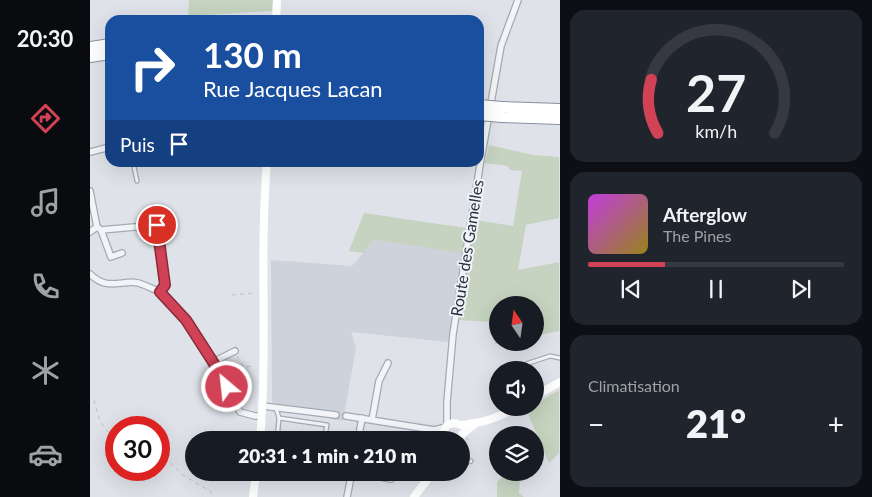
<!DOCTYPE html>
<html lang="fr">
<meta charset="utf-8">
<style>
:root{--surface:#171b24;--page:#20242c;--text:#f1f3f6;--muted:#9ea1a6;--line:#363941;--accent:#d14256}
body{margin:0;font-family:Lato,sans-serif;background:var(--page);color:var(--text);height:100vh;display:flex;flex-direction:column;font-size:19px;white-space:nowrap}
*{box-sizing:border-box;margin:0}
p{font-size:16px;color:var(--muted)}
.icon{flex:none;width:28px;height:28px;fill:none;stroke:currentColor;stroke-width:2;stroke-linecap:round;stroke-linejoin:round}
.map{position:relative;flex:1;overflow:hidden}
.details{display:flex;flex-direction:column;gap:10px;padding:10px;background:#0d0f14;width:312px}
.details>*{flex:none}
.guide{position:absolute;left:15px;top:15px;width:379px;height:152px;border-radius:15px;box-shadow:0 5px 20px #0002;background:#1a4fa0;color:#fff;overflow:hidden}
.needle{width:32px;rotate:347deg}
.controls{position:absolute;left:399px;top:296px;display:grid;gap:10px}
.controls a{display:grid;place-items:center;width:55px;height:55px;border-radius:50%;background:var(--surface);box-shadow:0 5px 20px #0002;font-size:25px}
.speed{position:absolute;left:15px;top:416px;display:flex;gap:10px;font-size:25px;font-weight:700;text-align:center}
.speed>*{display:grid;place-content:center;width:65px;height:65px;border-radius:50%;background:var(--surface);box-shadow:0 5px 20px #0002;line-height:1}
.speed .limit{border:8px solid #d22;background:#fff;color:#111}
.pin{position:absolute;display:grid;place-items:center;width:42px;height:42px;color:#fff;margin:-21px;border:2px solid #fff;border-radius:50%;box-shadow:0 1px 5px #0007}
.me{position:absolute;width:55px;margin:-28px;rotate:332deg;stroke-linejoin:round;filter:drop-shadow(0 0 4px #0008)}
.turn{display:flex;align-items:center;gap:18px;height:105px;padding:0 15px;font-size:22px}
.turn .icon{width:65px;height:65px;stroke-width:2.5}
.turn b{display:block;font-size:35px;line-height:42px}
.then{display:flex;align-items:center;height:48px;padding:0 15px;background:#0003;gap:10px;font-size:19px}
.big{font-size:38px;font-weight:800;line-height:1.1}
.details .card{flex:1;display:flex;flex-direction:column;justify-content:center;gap:8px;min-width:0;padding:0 18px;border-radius:15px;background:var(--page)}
.details .dial{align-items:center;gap:0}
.dial svg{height:130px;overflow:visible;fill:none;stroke:var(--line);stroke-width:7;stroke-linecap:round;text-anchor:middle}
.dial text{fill:var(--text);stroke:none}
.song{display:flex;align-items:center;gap:15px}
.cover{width:60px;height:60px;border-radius:8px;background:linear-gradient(135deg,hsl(290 70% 55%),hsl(50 70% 35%))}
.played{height:5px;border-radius:2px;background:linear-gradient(90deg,var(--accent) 30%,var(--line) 30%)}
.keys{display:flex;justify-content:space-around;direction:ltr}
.heat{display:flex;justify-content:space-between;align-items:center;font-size:28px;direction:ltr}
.trip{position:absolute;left:95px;top:431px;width:285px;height:50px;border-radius:25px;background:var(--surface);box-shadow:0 5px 20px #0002;font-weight:800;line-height:50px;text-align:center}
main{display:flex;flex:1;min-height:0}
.tabs{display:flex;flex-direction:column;width:90px;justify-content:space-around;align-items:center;background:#090b0e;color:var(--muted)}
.tabs .icon{width:35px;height:35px}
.tabs .active{color:var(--accent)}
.tabs b{font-size:22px;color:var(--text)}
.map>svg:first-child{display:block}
</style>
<main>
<nav class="tabs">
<b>20:30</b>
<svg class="icon active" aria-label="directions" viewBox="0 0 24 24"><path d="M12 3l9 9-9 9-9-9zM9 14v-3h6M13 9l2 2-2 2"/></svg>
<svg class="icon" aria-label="music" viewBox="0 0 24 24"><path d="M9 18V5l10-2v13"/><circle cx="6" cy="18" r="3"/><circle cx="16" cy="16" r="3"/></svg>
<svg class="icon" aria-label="phone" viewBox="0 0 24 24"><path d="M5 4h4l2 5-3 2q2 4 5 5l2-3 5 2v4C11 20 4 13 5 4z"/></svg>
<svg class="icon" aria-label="climate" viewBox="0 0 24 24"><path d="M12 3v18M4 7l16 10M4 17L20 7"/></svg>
<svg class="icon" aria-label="car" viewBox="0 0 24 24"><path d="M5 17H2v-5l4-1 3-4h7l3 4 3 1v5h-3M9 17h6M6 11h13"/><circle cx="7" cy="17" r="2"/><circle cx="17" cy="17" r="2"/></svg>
</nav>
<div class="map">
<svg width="470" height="497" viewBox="0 0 470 497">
<rect width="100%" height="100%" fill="#dfe3e9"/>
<path fill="#cdd2db" d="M284,240l90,13 -16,89 -97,-10 5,16 -13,73 -8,-1 -63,-18 -1,-142 81,6z"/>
<path fill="#c5d3c0" d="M99,0h84l-1,11 -84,5z
M399,145l44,10 26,2v61l-33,7 -8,45 41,-8v69l-24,5v-31h-37v37l3,1 -6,1 -2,-22 -35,-2 11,-66 -95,-14 -11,13 -14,-2 15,-38 109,16 2,-9 38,6 9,-55 -12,-1 -2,-4 -23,-3z
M469,390v63l-10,10 -23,-54 2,-1h7v-4z
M416,473h10l4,8 -1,12 5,4h-27v-15z"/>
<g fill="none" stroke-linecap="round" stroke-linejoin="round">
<defs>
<path id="lane" d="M43,162l4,19
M67,224l4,-7
M436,364l24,-8 10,2
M186,408l3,10 -2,22
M189,418l48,7 -3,15
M371,464l10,-3"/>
<path id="street" d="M0,152l20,-5
M0,191l7,36 -7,5
M7,227l4,3 56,-5 8,60 -5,7
M11,230l10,27 11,-4
M0,274c20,20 35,2 54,11 4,2 10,4 14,6 5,3 9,9 14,14 29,31 48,69 68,107l15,4h7
M123,362l22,-11
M173,406l73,9
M256,416l88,14 12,-3
M282,420l7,-39 9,-18
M357,426v-24l6,-68 27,-169 21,-119 17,-46
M268,440l4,-22
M264,472l37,7
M257,497l5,-25"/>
<path id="highway" d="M0,47l20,-3
M0,57l20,-3
M412,107l58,2
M412,117l58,2"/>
</defs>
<use href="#lane" stroke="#a4aab3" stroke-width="5.5"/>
<use href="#street" stroke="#a4aab3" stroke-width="8"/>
<use href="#highway" stroke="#8790a0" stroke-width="12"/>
<path stroke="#bdc1c7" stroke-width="1" stroke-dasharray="4 4" stroke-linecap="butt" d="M142,295l24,-2
M147,356l6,11 10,-1
M4,400c4,14 6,31 22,36
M371,447l7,-9
M69,452l24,23 27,16 4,6"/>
<use href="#lane" stroke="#f2f4f7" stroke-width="3"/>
<use href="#street" stroke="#f2f4f7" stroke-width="5.5"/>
<path stroke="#fff" stroke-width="8" d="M186,20l1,-20
M445,396l25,-14
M170,440c8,-92 -1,-185 7,-278
M359,440c-5,-5 -7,-13 1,-16 4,-2 7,0 11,1 4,0 9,-1 12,-2 13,-1 31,-9 42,-15
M368,440l2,-2 2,-4 14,-11
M163,497l3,-25
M324,497l19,-25"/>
<use href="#highway" stroke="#fff" stroke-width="10"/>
<defs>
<path id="highway-bridge" d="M389,105l23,2
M389,115l23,2"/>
</defs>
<use href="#highway-bridge" stroke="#8790a0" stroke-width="12" stroke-linecap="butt"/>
<use href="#highway-bridge" stroke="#fff" stroke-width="10"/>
</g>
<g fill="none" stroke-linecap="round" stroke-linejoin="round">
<defs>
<path id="route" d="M67,225l8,60 -5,7 26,28 27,42 14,25"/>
</defs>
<use href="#route" stroke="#882b38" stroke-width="12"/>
<use href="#route" stroke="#d14256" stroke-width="9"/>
</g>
<g text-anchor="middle" stroke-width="4" stroke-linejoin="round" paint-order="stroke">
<g font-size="16" fill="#283140" stroke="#eff2f6">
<text transform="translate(377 248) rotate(-81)" y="6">Route des Gamelles</text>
</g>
</g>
</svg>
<div class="controls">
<a><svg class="needle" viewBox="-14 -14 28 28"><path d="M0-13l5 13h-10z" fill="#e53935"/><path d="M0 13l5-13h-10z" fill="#9ea1a6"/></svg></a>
<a><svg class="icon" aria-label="sound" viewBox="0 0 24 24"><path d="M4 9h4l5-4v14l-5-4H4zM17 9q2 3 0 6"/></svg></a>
<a><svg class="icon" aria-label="layers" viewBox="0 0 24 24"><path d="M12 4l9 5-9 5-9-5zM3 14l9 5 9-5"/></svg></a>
</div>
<div class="speed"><div class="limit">30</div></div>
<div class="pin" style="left:67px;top:225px;background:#d93025"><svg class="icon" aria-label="arrive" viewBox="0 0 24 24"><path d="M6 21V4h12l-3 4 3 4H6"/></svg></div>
<svg class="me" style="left:137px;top:387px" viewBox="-20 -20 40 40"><circle r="17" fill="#d14256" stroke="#fff" stroke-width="3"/><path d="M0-11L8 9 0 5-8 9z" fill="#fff"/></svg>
<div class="trip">20:31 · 1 min · 210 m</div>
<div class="guide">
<div class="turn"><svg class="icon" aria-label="right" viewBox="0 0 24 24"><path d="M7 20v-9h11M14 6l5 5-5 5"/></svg><div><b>130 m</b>Rue Jacques Lacan</div></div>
<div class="then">Puis<svg class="icon" aria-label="arrive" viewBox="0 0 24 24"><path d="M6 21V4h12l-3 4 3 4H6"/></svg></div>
</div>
</div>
<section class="details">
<div class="card dial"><svg viewBox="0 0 100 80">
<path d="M14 69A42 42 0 1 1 86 69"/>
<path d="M14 69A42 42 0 0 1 10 36" stroke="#d14256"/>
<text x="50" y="56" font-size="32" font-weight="700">27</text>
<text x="50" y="72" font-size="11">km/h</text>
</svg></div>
<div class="card">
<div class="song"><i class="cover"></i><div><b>Afterglow</b><p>The Pines</p></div></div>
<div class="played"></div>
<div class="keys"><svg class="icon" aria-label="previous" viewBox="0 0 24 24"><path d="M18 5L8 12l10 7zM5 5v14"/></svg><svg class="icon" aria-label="pause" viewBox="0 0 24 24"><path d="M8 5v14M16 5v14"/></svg><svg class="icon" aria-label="next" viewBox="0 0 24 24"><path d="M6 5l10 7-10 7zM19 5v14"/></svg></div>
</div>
<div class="card"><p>Climatisation</p>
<div class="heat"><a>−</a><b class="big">21°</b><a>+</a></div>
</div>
</section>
</main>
